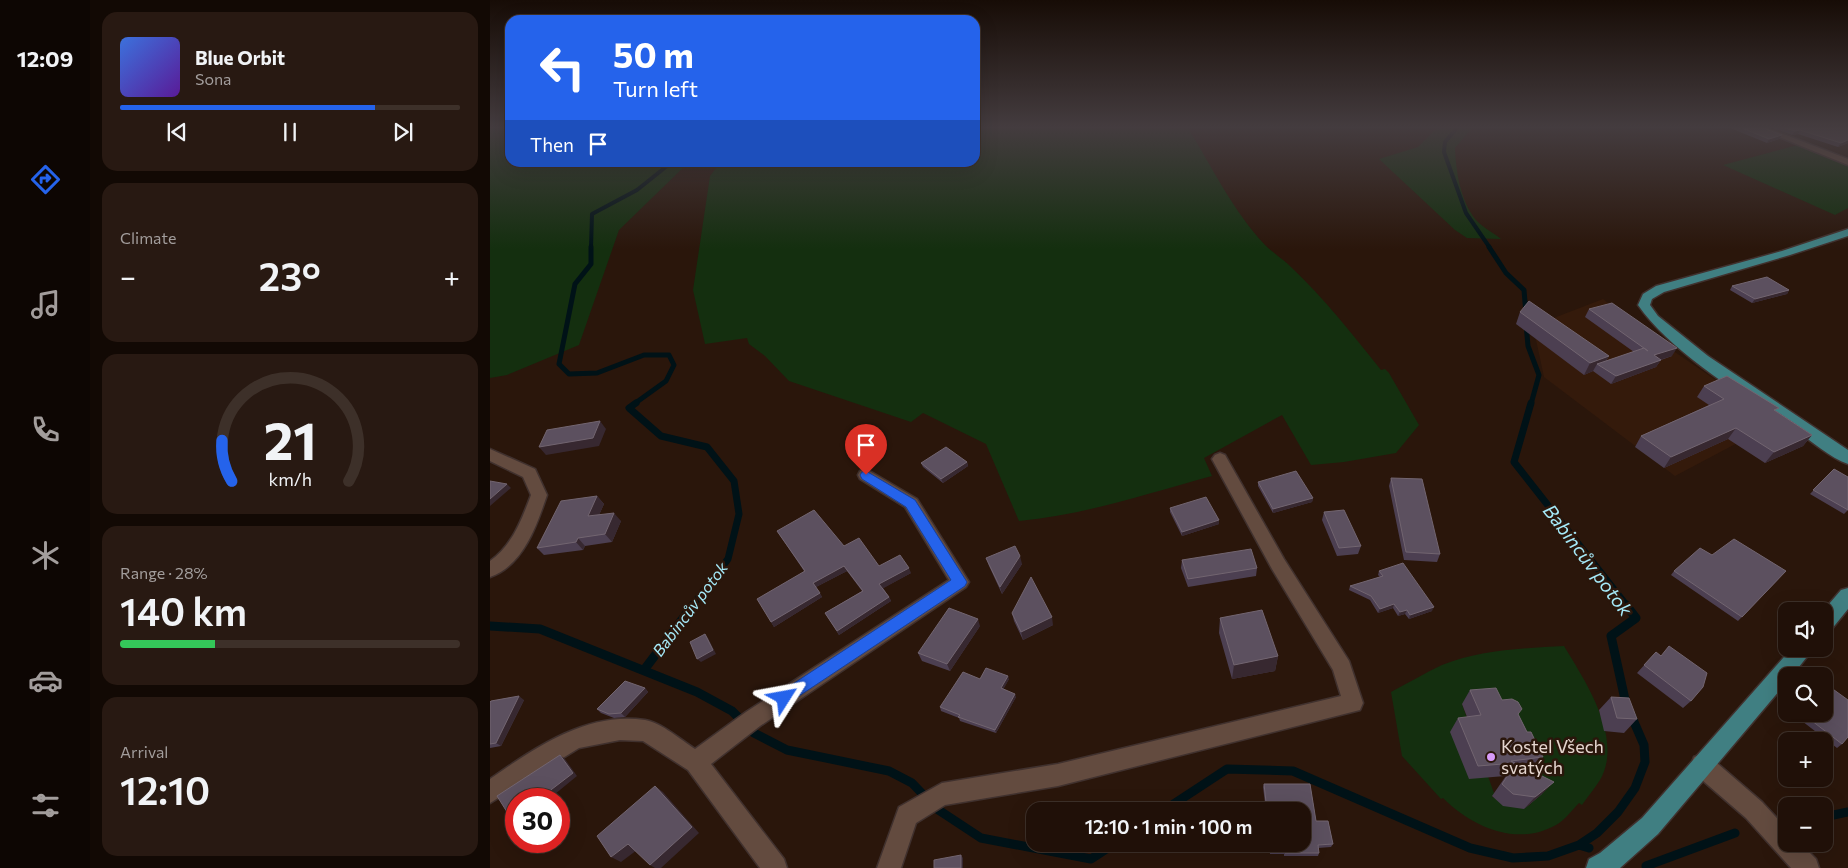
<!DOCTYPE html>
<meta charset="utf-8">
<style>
:root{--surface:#201008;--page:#281912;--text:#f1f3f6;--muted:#a29d9c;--line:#3d3029;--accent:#2563eb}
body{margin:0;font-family:Commissioner,sans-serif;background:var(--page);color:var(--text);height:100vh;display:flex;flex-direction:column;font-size:19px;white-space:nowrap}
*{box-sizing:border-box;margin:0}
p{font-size:16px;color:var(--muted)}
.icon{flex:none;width:28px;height:28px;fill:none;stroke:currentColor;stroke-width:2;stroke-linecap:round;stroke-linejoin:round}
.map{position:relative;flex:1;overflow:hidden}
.drawer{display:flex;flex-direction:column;gap:12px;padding:12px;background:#120904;width:400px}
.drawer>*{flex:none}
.guide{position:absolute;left:15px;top:15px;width:475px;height:152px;border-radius:15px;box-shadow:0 5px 20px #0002,0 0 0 1px var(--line);background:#2563eb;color:#fff;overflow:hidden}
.buttons{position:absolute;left:1288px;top:602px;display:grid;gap:10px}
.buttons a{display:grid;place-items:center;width:55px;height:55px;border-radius:10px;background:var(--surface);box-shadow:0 5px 20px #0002,0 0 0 1px var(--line);font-size:25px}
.speed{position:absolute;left:15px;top:788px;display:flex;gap:10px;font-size:25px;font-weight:700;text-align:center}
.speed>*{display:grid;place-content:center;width:65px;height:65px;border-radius:50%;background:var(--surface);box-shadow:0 5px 20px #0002,0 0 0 1px var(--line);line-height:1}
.speed .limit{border:8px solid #d22;background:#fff;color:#111}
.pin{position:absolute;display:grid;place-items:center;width:42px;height:42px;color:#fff;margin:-51px -21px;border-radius:50% 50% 50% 0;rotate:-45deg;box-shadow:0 0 5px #0007}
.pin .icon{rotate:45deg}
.me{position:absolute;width:55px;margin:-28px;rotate:56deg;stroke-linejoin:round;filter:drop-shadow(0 0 4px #0008)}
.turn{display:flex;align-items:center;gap:18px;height:105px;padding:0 25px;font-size:22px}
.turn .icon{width:65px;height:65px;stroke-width:2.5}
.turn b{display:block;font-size:35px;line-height:42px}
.then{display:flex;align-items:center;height:48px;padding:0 25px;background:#0003;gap:10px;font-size:19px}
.big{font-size:38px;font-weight:600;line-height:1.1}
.drawer .widget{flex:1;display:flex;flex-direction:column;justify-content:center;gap:8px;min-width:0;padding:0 18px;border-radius:15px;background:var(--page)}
.drawer .dial{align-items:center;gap:0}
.dial svg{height:130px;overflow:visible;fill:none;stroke:var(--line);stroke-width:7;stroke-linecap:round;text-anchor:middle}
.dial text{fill:var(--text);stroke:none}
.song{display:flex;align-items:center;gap:15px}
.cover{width:60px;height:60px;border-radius:8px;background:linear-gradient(135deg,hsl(220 70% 55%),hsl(270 70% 35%))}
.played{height:5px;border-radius:2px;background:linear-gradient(90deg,var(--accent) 75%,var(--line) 75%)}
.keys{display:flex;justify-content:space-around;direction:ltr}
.heat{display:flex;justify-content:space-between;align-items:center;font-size:28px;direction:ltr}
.charge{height:8px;border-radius:4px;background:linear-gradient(90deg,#34c759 28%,var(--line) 0)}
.trip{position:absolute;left:536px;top:802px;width:285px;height:50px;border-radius:15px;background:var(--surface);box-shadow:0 5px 20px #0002,0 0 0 1px var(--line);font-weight:600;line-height:50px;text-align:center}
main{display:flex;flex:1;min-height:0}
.tab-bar{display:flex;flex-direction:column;width:90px;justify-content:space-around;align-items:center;background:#0d0603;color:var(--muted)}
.tab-bar .icon{width:35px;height:35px}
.tab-bar .on{color:var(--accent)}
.tab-bar b{font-size:22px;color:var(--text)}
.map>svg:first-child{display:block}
</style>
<main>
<nav class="tab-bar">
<b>12:09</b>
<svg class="icon on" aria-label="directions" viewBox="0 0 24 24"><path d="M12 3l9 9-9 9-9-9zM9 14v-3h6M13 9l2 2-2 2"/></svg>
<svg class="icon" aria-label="music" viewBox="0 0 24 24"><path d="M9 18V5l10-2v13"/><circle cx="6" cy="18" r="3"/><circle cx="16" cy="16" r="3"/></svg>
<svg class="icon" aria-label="phone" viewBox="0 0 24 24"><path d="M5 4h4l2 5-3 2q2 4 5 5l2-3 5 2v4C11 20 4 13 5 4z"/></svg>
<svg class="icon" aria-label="climate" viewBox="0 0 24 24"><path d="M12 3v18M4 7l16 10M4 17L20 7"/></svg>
<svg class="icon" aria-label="car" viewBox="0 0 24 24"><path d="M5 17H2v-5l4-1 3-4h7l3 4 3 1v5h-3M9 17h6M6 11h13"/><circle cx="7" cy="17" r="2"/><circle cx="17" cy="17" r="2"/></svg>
<svg class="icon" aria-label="filters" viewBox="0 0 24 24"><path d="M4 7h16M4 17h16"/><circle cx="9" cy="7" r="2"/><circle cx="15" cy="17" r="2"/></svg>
</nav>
<section class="drawer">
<div class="widget">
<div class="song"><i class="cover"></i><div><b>Blue Orbit</b><p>Sona</p></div></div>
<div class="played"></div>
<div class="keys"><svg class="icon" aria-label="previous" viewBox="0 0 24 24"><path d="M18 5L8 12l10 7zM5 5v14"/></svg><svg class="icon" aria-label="pause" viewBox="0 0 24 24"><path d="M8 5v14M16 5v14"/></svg><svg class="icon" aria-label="next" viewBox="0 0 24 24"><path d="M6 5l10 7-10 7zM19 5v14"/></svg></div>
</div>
<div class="widget"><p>Climate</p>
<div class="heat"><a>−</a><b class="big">23°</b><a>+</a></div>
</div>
<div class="widget dial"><svg viewBox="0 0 100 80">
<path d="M14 69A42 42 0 1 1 86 69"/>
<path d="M14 69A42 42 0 0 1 8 44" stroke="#2563eb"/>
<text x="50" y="56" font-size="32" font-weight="700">21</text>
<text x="50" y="72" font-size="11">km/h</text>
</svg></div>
<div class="widget"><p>Range · 28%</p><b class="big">140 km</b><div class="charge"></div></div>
<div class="widget"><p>Arrival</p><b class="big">12:10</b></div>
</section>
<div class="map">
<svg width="1358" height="868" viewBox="0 0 1358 868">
<rect width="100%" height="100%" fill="#2a160b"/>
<path fill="#341a0b" d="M1113,299l28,23 146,100 -102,54 -131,-99 -11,-51z"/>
<path fill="#142f0f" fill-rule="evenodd" d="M0,128h20v34l178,1 -69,67 -40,115 -72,30 -17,3z
M485,128h213c24,39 45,83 77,117 8,8 18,14 26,22 33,31 62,68 90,103l4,-1 4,4 30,52 -23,28 -52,9 -33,3 -29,-50 -78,43 8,18c-63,17 -127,39 -193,45l-33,-77 -63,-31 -12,9 -122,-41 -24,-25 -16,-12 -2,-6 -42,6 -12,-54 17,-114 10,-13 255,-1z
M947,128h35l-17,20c1,23 5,52 21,72 6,7 18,13 25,19l-34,-1 -12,-8 -76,-71 39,-12z
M1308,145l50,20v43l-13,7 -112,-50z
M1074,646c21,35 60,92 36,134 -5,8 -12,16 -18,25l-3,-2c-7,7 -14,17 -23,22 -39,22 -84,2 -113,-27l-2,1 -39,-43 -11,-64c17,-9 34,-19 51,-27 37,-15 83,-17 122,-19zM972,704l70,65 -8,2 7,33 -3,2 -36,-9 2,-4z"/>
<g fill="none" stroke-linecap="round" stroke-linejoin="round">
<path stroke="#001217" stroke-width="4" d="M967,128l-12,14 -1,10 22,61 24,35
M101,248l1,-34 45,-24 35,-28"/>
<path stroke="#001217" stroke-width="5" d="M101,247v17l-16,20 -16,80 10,10 28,-1 47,-18h25l5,10 -8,16 -32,23
M999,247l17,26 18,17 2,24
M1036,324l2,22 11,29 -8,29"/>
<path stroke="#001217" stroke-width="7" d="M146,403l-7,5 32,28 46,11 27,34 5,33 -11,45 -36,47
M1041,403l-17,59 113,144"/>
<path stroke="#001217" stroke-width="9" d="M1136,605l10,13 -25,18 15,68
M0,626l50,3 157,63 35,19 22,22 33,17 102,21 23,12 25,26 44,29 110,21 23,-15
M154,670l49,-65
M673,811l64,-42 66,2 177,77 43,10 35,-2 31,-11 18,-12 21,-21 17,-24 10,-26 -1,-17 -13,-30
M1334,817l24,-5
M1289,825l7,-1
M1089,845l10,3
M1156,866l89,-33"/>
<defs>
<path id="minor" d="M1267,128h11l80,31v6z
M0,449l45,20 12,26c-10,30 -24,71 -57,82v-16c22,-15 32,-42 41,-66l-8,-18 -33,-16z
M730,453l5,2 59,104 65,102 14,42 -3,7 -302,76 -113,19 -29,18 -15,45h-24l22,-61 43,-24 116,-19 283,-68 -8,-26 -61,-101 -60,-110 3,-4z
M376,469l51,30 52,83 -3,5 -206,139 -49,38 73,95 3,9h-27l-72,-98 -45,-29 -23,-1 -41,8 -89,55v-24c45,-31 97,-68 155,-59 17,3 36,20 50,29l51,-37 203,-132 -44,-73 -45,-28 -2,-4 2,-4z
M1212,754l8,3 52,45 24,26v16h15l15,15 3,9h-28l-45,-50 -52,-45 -3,-8 3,-8z"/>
<path id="primary" d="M1358,229v7l-58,19 -126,37 -12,7 -2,6 8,11 50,40 140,94v14c-18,-6 -36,-23 -52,-33 -50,-34 -124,-77 -158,-126l5,-11 13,-8 126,-35z
M1358,588v21l-17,21 -7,2 -1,-21 18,-21z
M1301,649h22l-21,27h-6v7l-128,151 -38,34h-34l3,-9 11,-6 42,-35z"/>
</defs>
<use href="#minor" stroke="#40312e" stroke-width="3"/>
<use href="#primary" stroke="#40312e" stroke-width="3"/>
<use href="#minor" fill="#634b3f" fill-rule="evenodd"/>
<use href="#primary" fill="#407f82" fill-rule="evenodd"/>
</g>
<path fill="#4c3f51" d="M1240,128h33l19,7 -3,4 -12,4z
M1282,128h76v15l-10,4 -40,-13 -6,1z
M1242,286l57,4 -2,4 -35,9 -22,-13z
M1099,309l83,47 -11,4 -5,7 -45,17 -18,-13 -9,4 -68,-51 4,-12 89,44 -3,5 28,-9 -49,-35z
M1214,386l72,25 36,24 -9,11 -38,17 -37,-24 -64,29 -29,-21 6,-11 68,-31 -12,-8z
M477,462l1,4 -25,17 -20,-16 -2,-4z
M1344,469l14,41 -4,4 -34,-20z
M901,478l49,76 -3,8 -33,-2 -15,-74z
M768,482l55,16 -1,4 -39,11 -15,-27z
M107,496l7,8 -5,11 22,6 -9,21 -27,4 -2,4 -39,5 -7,-7z
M680,508l49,16 -37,12 -12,-24z
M834,512l37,34 -3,8 -21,2 -15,-36z
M287,531l67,15 35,20 32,7 -28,15 6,9 2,4 -52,34 -14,-22 37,-22 -15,-20 -31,16 6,10 -48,30 -3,-5 33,-51z
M1222,555l74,16 -48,50 -67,-46 3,-4z
M496,558l36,6 -20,30 -13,-28z
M692,560l75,8 -1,8 -68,11 -7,-19z
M889,571l53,40 -23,8 -4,-5 -7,2 -5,-8 -15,5 -8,-13 -21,-10 1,-4 30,-9 -2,-2z
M522,613l41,12 -30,15 -9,-19z
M730,618l58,38 -3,15 -43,8 -13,-46z
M490,626l-30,45 -28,-10 -4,-8z
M1166,652l5,4 30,45 -8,7 -46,-35z
M490,679h29l-6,10 13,8 -20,36 -36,-12 -1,-3 -18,-7 -1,-4z
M1340,687l12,57 -5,4 -39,-30 5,-4h21v-21z
M155,688l3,4 -23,25 -11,1 -13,-5 -4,-4z
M980,690l32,10 16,14 9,18 16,25 -11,13h-2l12,24 -18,15 -21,-3 -11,-10 16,-23h-1l-2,3 -36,3 -19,-47 8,-14 9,-1 -5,-13z
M1121,697l26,22 -13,14 -20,-2 -5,-21z
M34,700l-23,46 -11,2v-46z
M774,784h46l6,37h12l5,23 -2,3 -13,1 1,5 -1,3h-34v-2h-14l-1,-10h33v-33h-36l-3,-24z"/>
<path fill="#372830" d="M1310,130l-2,4 -6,1 3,-4z
M1292,135l-3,4 -12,4 2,-4z
M1358,140v3l-10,4 3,-4z
M1299,290l-2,4 -35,9 3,-4z
M1187,348l-5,8 -22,7 4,-8z
M1119,356l-7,11 -5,-3 -4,7 -9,4 6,-12z
M1171,360l-5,7 -45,17 5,-8z
M110,421l6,8 -7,17 -53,9 -7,-8z
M1246,428l-8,11 -64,29 7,-11z
M1322,435l-9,11 -38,17 9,-11z
M477,462l1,4 -25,17 -2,-4z
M17,484l4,4 -21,18v-7z
M107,496l7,8 -9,20 -7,-8z
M823,498l-1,4 -39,11v-4z
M124,513l7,8 -9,21 -7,-8z
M729,520v4l-37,12v-4z
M88,538l7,8 -2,4 -7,-8z
M530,556l2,8 -20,30 -2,-7z
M354,566l3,5 -31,16 -3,-4z
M419,568l2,5 -29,16 -3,-5z
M330,593l2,4 -48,30 -3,-5z
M399,597l2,4 -52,34 -2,-4z
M904,604l-1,4 -15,5 2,-4z
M944,607l-2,4 -23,8 1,-4z
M917,610l-2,4 -7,2 2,-4z
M562,617l1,8 -30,15 -2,-8z
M488,619l2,7 -30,45 -3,-7z
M215,634l3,4 8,16 -15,8 -4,-3z
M788,656l-3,15 -43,8 2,-14z
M518,676l1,3 -7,13 -1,-4z
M155,688l3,4 -23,25 -4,-4z
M525,694l1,3 -20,36 -1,-3z
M29,696l5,4 -23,46 -5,-3z
M70,755l5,4 12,17 -28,23h-10z
M1064,782l-12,12 -18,15 11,-12z
M165,786l8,6 36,41 -38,35h-6l-5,-3z
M26,817v5l-4,-2z
M138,844l9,6 -16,12 -10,-5z
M471,855l2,3v10h-2z"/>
<path fill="#5c505f" stroke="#726570" d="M1252,128h21l19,7 -13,4z
M1294,128h64v12l-7,3 -41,-13 -5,1z
M1277,277l22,13 -34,9 -23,-13z
M1039,301l80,55 -19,7 -70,-51z
M1122,303l65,45 -23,7 7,5 -45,16 -19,-12 47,-16 4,3 -59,-42z
M1237,376l52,32 -5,2 38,25 -38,17 -38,-24 -65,29 -30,-21 83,-37 -20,-13z
M110,421l-7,17 -54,9 8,-17z
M456,447l21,15 -26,17 -20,-16z
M1344,469l14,8v33l-35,-20z
M806,471l17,27 -40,11 -15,-27z
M901,478l31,1 18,75 -34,-2z
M0,481l17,3 -17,15z
M107,496l-9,20 26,-3 -9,21 -27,4 -2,4 -39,6 24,-47z
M716,497l13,23 -37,12 -12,-24z
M324,510l30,36 15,-8 20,28 21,-11 9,13 -30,16 10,13 -52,34 -12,-18 38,-22 -19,-25 -31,17 7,10 -49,29 -14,-23 48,-28 -28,-40z
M854,510l17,36 -22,2 -15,-36z
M1244,539l52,32 -44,46 -68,-46 26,-23 12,7z
M525,546l5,10 -20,31 -14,-29z
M761,549l6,19 -69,11 -6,-19z
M913,563l31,44 -24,8 -3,-5 -7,2 -6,-8 -14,5 -9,-13 -21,-10 33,-10 -4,-5z
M541,577l21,40 -31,15 -9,-19z
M459,608l29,11 -31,45 -29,-11z
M772,610l16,46 -44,9 -14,-47z
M215,634l8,16 -16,9 -7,-17z
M1179,646l38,27 -4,14 -12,14 -47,-36 12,-13 5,4z
M496,668l22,8 -7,12 14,6 -20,36 -37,-13 2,-2 -20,-8 23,-35 17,7z
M135,681l20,7 -24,25 -12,1 -12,-5z
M1340,687l18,13v37l-6,7 -39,-30h21v-20z
M1006,688l6,12 10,-1 6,3 4,7 -4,5 9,18h4l12,25 -32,4 4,2 -37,3 -20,-48 23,-3 -11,-25z
M29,696l-23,47 -6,1v-42l1,-1z
M1121,697l18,1 8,21 -20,-1z
M70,755l13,18 -34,26h-23v18l-4,3 -15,-24z
M1026,763l38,19 -19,15 -22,-3 -11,-10z
M774,784h46l6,37h12l5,23 -15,1 1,8h-34v-2h-14l-1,-7h32v-33h-35z
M165,786l37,41 -42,38 -22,-21 -17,13 -14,-21z
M471,855v13h-27v-8z"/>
<linearGradient id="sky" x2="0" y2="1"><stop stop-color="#170c06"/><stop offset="0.51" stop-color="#443c3f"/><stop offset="1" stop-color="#443c3f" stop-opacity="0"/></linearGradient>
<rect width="1358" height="249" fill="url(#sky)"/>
<path fill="#2563eb" stroke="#184099" d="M376,471l49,29 52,82 -2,4 -181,120 -5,-2 -2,-6 2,-5 172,-113 -45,-73 -44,-28 -2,-4 2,-3z"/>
<circle fill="#d79bf9" stroke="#2a160b" stroke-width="2" cx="1001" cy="757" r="5"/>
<g text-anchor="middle" stroke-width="5" stroke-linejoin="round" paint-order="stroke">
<g font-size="16" font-style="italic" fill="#a6eaf9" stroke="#2a160b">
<text transform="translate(200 609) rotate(-53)" y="6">Babincův potok</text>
</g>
<g font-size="18" fill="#e5d6cf" stroke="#2a160b" text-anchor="start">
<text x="1011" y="753">Kostel Všech<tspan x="1011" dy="21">svatých</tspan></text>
</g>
<g font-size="19" font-style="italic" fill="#a6eaf9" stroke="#2a160b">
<text transform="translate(1098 560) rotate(53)" y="7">Babincův potok</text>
</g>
</g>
</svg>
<div class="buttons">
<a><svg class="icon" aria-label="sound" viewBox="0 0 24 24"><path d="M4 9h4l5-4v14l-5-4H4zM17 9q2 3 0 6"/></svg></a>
<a><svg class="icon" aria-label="search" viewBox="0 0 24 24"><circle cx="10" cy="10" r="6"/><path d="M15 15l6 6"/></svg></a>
<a>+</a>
<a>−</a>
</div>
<div class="speed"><div class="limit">30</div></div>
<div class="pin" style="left:376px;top:475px;background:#d93025"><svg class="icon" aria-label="arrive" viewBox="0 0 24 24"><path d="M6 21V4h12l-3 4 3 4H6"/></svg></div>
<svg class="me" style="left:294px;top:698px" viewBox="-20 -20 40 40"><path d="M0-17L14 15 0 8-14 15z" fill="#2563eb" stroke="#fff" stroke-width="4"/></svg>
<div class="trip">12:10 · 1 min · 100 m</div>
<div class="guide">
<div class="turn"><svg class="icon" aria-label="left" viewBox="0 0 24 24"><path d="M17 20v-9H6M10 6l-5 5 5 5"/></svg><div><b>50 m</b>Turn left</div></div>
<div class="then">Then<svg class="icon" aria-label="arrive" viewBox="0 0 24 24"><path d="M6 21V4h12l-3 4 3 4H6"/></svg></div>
</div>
</div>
</main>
